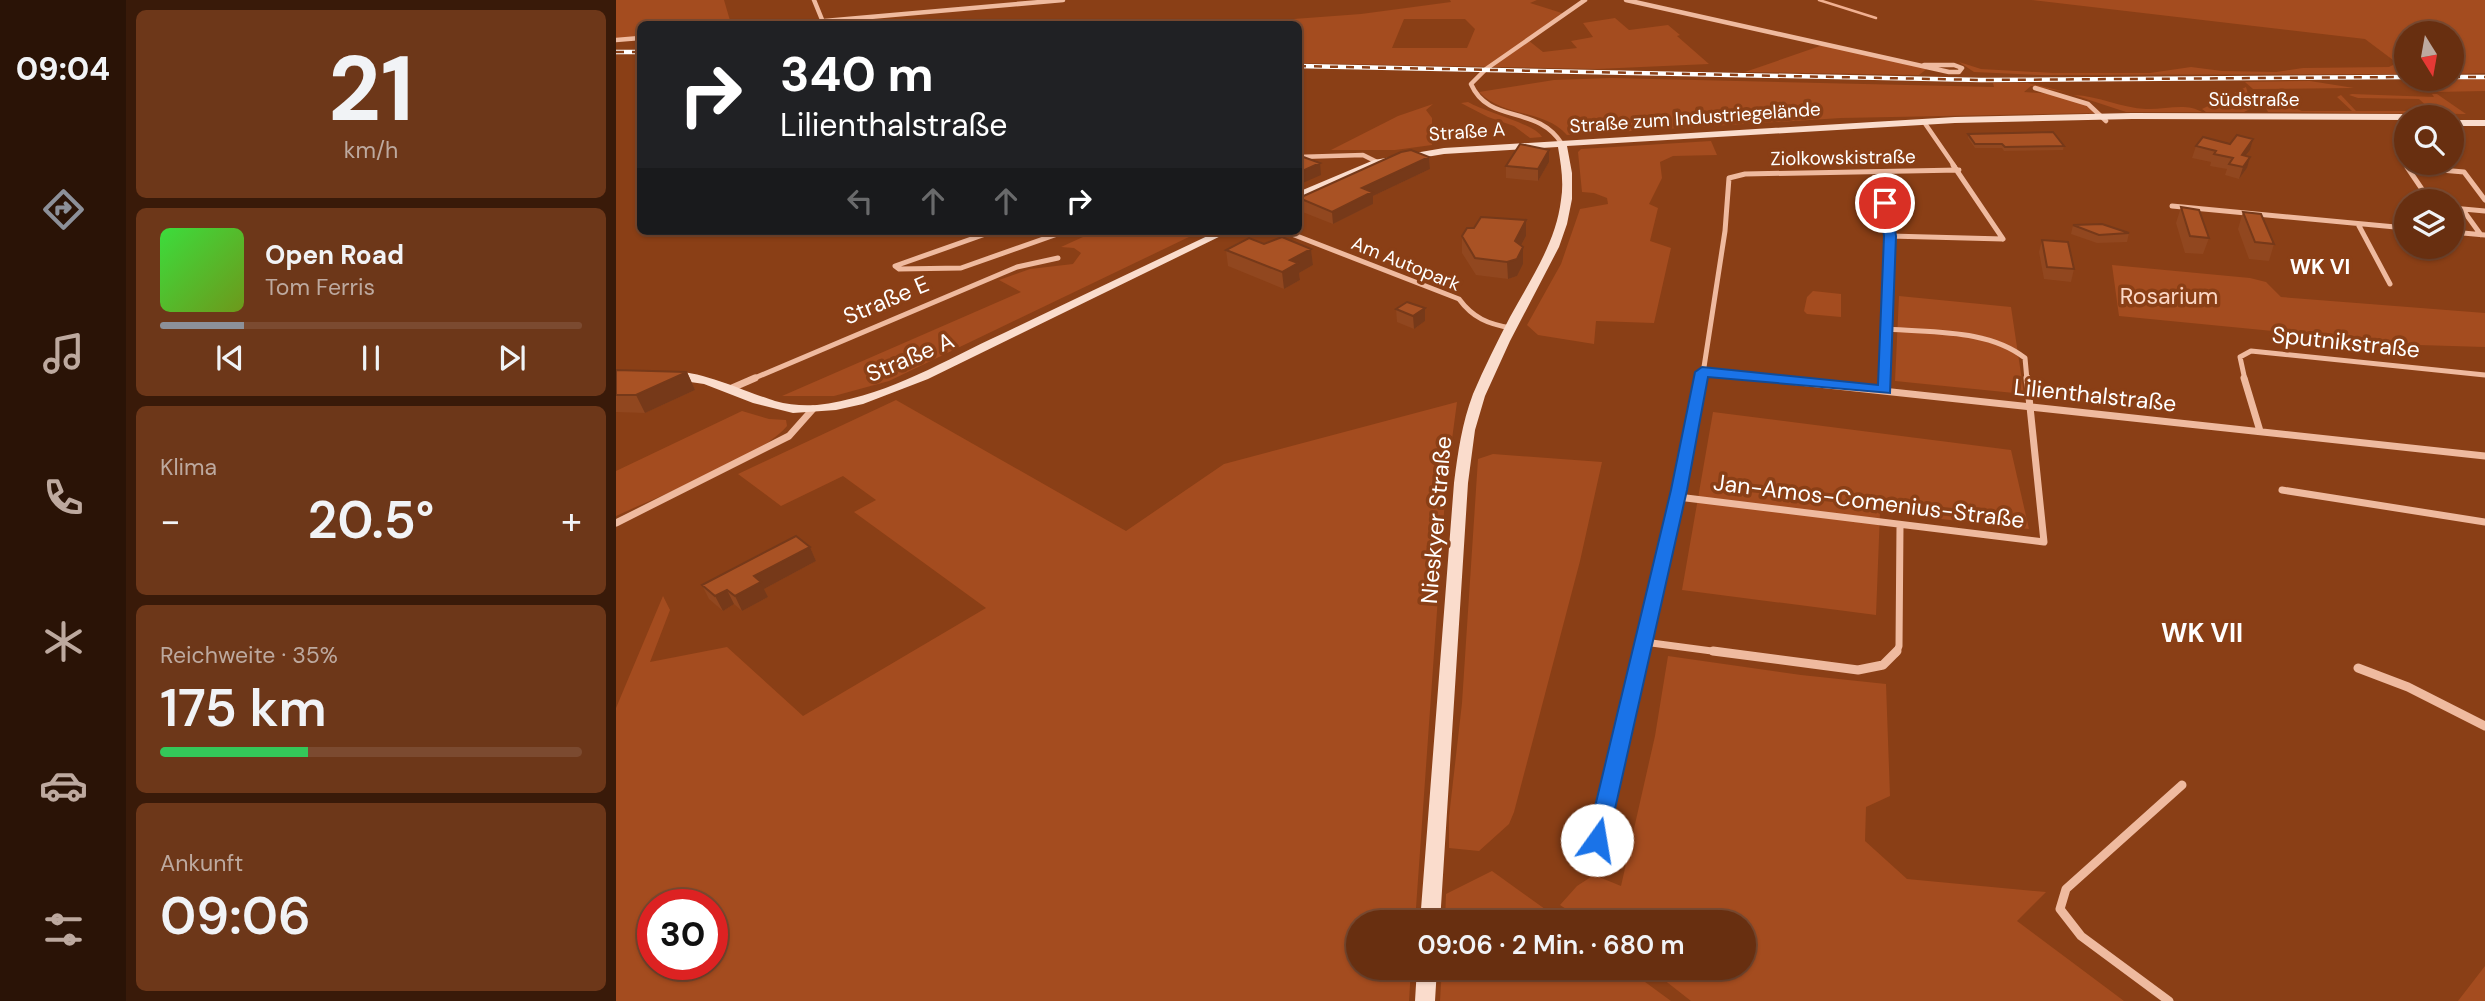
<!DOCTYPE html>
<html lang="de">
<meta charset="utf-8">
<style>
:root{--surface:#682f10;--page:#6d3719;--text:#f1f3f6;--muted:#bda99f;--line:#7b4a30;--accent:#8c9099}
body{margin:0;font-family:"DM Sans",sans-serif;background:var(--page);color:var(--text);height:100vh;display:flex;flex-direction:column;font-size:26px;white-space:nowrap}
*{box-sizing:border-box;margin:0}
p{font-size:23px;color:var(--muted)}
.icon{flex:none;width:38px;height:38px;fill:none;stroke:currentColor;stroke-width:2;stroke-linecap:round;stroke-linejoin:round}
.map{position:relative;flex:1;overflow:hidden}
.sheet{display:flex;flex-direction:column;gap:10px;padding:10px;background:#391a09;width:490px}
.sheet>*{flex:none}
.top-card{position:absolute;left:21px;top:21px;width:665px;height:214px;border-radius:10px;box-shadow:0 2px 5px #0004,0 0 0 2px var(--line);background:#202124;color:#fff;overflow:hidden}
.needle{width:46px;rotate:169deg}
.fabs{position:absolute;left:1778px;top:21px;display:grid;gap:14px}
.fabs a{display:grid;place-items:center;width:70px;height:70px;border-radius:50%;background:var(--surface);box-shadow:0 2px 5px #0004,0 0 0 2px var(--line);font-size:35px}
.speed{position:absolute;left:21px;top:889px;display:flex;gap:14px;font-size:35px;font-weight:700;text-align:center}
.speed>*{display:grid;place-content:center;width:91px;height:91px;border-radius:50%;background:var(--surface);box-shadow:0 2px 5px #0004,0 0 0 2px var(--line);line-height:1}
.speed .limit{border:10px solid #d22;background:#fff;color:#111}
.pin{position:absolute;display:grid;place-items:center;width:60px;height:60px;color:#fff;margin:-30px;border:4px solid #fff;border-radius:50%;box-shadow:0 2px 7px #0007}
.me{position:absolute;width:77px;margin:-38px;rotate:13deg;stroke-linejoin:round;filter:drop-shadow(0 0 5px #0008)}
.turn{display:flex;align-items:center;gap:24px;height:147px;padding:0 28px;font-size:32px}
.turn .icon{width:91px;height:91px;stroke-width:2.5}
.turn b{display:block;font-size:49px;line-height:60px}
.lanes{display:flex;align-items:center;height:66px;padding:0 28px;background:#0003;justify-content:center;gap:35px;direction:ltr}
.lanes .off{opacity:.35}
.big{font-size:52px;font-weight:600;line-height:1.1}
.sheet .tile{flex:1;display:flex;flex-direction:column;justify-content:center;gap:10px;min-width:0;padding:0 24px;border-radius:10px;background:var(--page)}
.sheet .dial{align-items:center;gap:0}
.dial b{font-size:91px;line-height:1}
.song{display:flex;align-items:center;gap:21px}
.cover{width:84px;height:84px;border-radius:10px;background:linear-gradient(135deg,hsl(120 70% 55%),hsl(80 70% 35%))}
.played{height:7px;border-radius:4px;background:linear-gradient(90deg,var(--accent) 20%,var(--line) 20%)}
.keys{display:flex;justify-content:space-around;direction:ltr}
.heat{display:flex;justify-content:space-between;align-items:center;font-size:38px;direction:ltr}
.charge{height:10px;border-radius:5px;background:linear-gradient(90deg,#34c759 35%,var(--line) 0)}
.trip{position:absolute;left:730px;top:910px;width:410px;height:70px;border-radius:35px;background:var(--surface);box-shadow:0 2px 5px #0004,0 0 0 2px var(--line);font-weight:600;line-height:70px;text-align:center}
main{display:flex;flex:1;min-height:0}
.menu{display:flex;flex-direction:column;width:126px;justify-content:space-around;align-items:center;background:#2a1306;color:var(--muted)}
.menu .icon{width:49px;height:49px}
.menu .on{color:var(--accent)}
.menu b{font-size:32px;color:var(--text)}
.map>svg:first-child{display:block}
</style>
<main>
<nav class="menu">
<b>09:04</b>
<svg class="icon on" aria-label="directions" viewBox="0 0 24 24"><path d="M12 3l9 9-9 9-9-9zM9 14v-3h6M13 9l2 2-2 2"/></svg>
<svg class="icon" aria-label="music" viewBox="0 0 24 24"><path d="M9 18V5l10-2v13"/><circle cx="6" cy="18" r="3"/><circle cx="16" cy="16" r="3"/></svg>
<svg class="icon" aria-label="phone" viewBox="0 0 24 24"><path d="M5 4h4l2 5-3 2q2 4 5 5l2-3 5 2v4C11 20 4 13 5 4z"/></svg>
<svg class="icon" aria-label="climate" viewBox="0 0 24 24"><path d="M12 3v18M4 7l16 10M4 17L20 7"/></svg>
<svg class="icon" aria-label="car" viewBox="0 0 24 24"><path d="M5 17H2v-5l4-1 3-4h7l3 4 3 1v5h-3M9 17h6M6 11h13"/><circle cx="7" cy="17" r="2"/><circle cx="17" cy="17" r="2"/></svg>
<svg class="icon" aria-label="filters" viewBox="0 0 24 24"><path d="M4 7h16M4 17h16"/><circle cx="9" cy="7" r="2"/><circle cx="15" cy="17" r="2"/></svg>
</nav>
<section class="sheet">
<div class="tile dial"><b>21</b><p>km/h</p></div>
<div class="tile">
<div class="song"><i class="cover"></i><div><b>Open Road</b><p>Tom Ferris</p></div></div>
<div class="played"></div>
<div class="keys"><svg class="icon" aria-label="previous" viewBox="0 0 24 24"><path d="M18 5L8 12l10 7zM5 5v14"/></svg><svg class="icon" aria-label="pause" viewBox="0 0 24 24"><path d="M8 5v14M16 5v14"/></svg><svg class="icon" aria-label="next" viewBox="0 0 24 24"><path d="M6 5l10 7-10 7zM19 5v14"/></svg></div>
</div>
<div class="tile"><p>Klima</p>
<div class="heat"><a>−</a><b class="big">20.5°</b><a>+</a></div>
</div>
<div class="tile"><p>Reichweite · 35%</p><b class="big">175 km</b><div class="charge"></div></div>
<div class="tile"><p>Ankunft</p><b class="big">09:06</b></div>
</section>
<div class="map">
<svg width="1869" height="1001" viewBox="0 0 1869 1001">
<rect width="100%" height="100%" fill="#8a3f16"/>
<path fill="#a44c1f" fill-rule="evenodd" d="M0,0h108l7,24h-91v14l-24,2z
M834,0h87l-7,3 35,11 -37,26 15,12 34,-4 -6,-7 22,-4 -10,-14 32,-5 14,12 39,-5 12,10 -3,1 32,28 -112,5 -298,-6 -1,-39h-73l136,-10 90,-12zM788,19h61l10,10 -8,19h-75z
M1415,0h454v73l-33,1v-41h-46v41l-366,1 -66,-3 -15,-10 22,7 72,4h97l41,-6 31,4 54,1 27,-4 86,-1 8,-4 -32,-24z
M1207,45l105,23 -9,7 -174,-3z
M995,78l383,9 -1,-4h35l38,9 -35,-6 -7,6 29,2 35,12 9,7 -256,5 -274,17c-23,-26 -63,-17 -88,-43l75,-12z
M1869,79v12l-49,1 -16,-12z
M1694,81l44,7 -101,1 -8,-7z
M1630,87l6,21 -8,4h-38l-4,-3z
M1736,94l82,3 -2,-3h5l29,20 -198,-2 -3,-6 22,-1 15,6h50l-15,-14 4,-2 15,16h76l-13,-12 -61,-1 -9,-3z
M1458,95c24,1 48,13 72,14 18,1 40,-7 56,3h-76z
M852,102c17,10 67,22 74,35l-12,1 -16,-12 -26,-9 -27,-14z
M817,104l-7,6 6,8v27l-37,5h-64l67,-34z
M1095,141l6,14 -44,1 -13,6 2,16 -13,26 9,4 -8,33 21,7 -17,75 -58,-2 -2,23 -56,-9 -11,-10 34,-61 19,-55 28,-5 -1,-6 -13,-5 -12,-1 -4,-40 3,-3z
M480,231h84l11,5 -302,145 -55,15h-52l239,-104 -22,-12 31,-11 43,-5 8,-11 -7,-5 -13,-1z
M1496,265l138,13 16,4 15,15 204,16v34l-67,-2 -299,-29z
M1197,291l28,3v23l-34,-3 -3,-3 3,-14z
M1283,296l112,11 13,87 -129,-13z
M280,400l230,131 98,-67 233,-62 -11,82 -31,438h-57v46h53l-2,33h-793v-293l47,-112 7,14 -20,52 77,-15 76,69 183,-108 -132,-96 22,-12 -33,-24 -62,30 -43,-32zM37,905h59v59h-59z
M126,411l27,8 17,1 1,6c-27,32 -129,70 -171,90v-45z
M1097,412l298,38 18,79 -149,-17 -4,103 -194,-25z
M877,454l109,8 -22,99 -66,251 -5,12 -30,27 -30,-3v-31l13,-114 16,-244z
M1052,656l133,19 85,9 4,112 -24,11 -1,34 42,38 139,13 -29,29 107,80h-433l-42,-33h94v-46h-157l-26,-17 17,-19 17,-11 27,11 34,-150z
M876,871l71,51h-118l1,-28z
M1869,966v35h-27z
M826,968h184l45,33h-231z"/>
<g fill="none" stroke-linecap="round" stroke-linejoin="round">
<path stroke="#f1b091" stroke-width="2.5" d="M1203,0l57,18"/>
<path stroke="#efba9f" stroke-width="4.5" d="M198,0l9,22
M1010,0l323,72h10l3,-4 -8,-3h-30
M174,24l273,-24
M0,40l24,-2
M1419,88l53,16 18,17
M1308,122l31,45
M946,144c-25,-40 -73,-19 -91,-60l15,-15 99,-69
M682,157l65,-2 14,7
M1791,167h3"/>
<path stroke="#efba9f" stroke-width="5" d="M1337,165l50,74
M1258,172c23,69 15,137 11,208
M1814,201l-23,-34 57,5 21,28
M1556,206l234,22
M1836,208l33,3
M1847,210l18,25
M1742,224l32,60
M378,231l-99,35 4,3 62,-1 105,-37
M668,231l175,68c14,19 29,25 52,29
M1836,232l33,3
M1274,236l113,3
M1272,329c45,4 100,0 137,29l2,22
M1086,372l76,8
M134,380l267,-113 41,-9
M1086,380l23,-149 4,-53 16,-4 214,-4
M1629,380l-5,-23 11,-6 234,24"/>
<path stroke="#efba9f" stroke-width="7" d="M1146,378l723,78
M1628,378l16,53
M116,388l23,-10
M1269,390l1,-12
M1666,490l203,32
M1062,497l366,45 -17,-164
M0,523l173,-87 24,-27
M1028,642l83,11
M1025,653l37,-156 24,-119
M1280,653l3,-7 1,-120"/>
<path stroke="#efba9f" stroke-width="9" d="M1097,651l145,19 25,-5 14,-14
M1742,668l50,19 77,39
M977,858l49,-207
M1553,1001l-88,-65 -21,-27 6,-20 116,-104"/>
<path fill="#fadccc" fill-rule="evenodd" d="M1516,113l274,1 5,3h-5v3l-274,-1 -177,4 -388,23 5,27v26l-5,25 -8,23 -49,94 -25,55 -10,34 -7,53 -28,439h-20l34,-439c4,-31 8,-60 19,-89 11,-26 24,-52 37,-77 20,-37 46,-74 51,-117 3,-18 0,-35 -3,-53l-114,7 -65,11 -81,34v-7l76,-32 70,-12 511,-31z
M1836,120h33v6h-33z
M602,231h13l-303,148 -65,25 -27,6 -43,3 -40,-10 -49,-19 -34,-5 -6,-4c18,-14 89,20 111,26 14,4 28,5 42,4 63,-7 118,-39 174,-66 76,-36 151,-72 227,-108z
M801,968h20l-2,33h-20z"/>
<defs>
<path id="rail" d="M0,52h24
M682,66l683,14 425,-3
M1836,77h33"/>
</defs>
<use href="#rail" stroke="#fff" stroke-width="4.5"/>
<use href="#rail" stroke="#8a3f16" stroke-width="2.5" stroke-dasharray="8" stroke-linecap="butt"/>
</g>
<path fill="#91471f" d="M1352,134l96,12 -1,4 -59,1 -2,-3h-27l-7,-10z
M1580,146l54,4 -4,6 1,12 -8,11 -14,-4 2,-6 -17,-3 1,-4 -19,-4z
M813,157l1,12 -57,27v8l-40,20 -33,-13 -1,-13z
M933,162l-11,19 -32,-3v-12z
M1565,207l28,31 -6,16 -18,-1 -9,-30z
M1627,212l31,32 -5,17 -20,-2 -11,-30z
M1457,225l56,8 -2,9 -30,1 -26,-9z
M846,236h64l-5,10 2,1v17l-6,12 -9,3 -32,-4 -14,-22z
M1426,240l32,29 -3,13 -27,-3 -5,-27z
M648,244l47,5 2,16 -14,8 1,7 -16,9 -56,-23 -2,-16z
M809,308v13l-11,8 -17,-7 -1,-13z
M0,370l71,2 8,18 -50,23 -29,-1z
M194,547l6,14 -52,28 4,8 -26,14 -8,-7 -11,7 -14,-12 -7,-14z"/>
<path fill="#763919" d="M1637,139l-3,11 -12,16 4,-11z
M933,150v12l-11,19v-12z
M813,157l1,12 -57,27v8l-40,20 -1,-12 30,-24z
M1634,157l-3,11 -8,11 4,-12z
M704,163l1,12 -23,10v-12z
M910,220v16l-11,21v-16z
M907,247v17l-6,12 -9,3 -1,-17z
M695,249l2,16 -14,8 1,7 -16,9 -2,-17 8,-12z
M809,308v13l-11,8 -1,-13z
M71,372l8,18 -50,23 -9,-18z
M194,547l6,14 -52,28 4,8 -26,14 -7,-15 19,-20z
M111,590l7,14 -11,7 -8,-15z"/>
<path fill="#a95224" stroke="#763919" stroke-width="2" d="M1437,132l11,14 -59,1 -3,-3h-27l-7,-10z
M1621,135l16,4 -11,16 8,2 -7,10 -14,-3 4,-6 -19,-4 2,-3 -20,-5 7,-9 27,7z
M904,144l29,6 -11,19 -32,-3z
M795,150l18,7 -67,31 10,4 -40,20 -33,-14 102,-46z
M682,155l22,8 -22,10z
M1565,207l18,3 10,28 -19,-2z
M1627,212l18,2 13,30 -19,-2z
M865,217l45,3 -11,21 8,6 -6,12 -10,3 -32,-4 -13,-22 5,-8h7z
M1486,224l27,9 -30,2 -26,-10z
M666,237l29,12 -21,11 8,3 -16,9 -56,-22 23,-12 15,6z
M1426,240l26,2 6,27 -27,-2z
M791,302l18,6 -12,8 -17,-7z
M0,370l71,2 -51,23h-20z
M180,536l14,11 -56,29 7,6 -26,14 -8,-6 -12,6 -13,-11z"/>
<path fill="#1a73e8" stroke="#114b97" stroke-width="2" d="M1269,200l6,3 5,33 -6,157 -182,-16 -21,113 -79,350 -3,6 -8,2 -7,-2 -3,-6 84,-350 24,-118 7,-5 176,18 6,-149 -5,-33z"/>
<g text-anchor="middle" stroke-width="7" stroke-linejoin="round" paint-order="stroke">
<g font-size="19" fill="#fff" stroke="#8a3f16">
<text x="1638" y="106">Südstraße</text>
<text transform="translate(1079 117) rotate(-4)" y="7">Straße zum Industriegelände</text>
<text transform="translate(851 131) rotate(-4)" y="7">Straße A</text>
<text transform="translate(1227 157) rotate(-1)" y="7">Ziolkowskistraße</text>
<text transform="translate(790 263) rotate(22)" y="7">Am Autopark</text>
</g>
<g font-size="21" font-weight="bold" fill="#fff" stroke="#8a3f16">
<text x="1704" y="274">WK VI</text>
</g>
<g font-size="23" fill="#fbd7c5" stroke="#8a3f16">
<text x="1553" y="304">Rosarium</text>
</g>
<g font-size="23" fill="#fff" stroke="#8a3f16">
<text transform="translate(270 300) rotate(-23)" y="8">Straße E</text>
<text transform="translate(1730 342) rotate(6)" y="8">Sputnikstraße</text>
<text transform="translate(294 357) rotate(-23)" y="8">Straße A</text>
<text transform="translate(1479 395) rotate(6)" y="8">Lilienthalstraße</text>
<text transform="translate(1253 501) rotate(7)" y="8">Jan-Amos-Comenius-Straße</text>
<text transform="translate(820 520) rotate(-85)" y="8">Nieskyer Straße</text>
</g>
<g font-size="26" font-weight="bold" fill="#fff" stroke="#8a3f16">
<text x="1586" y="642">WK VII</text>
</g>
</g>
</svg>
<div class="fabs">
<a><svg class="needle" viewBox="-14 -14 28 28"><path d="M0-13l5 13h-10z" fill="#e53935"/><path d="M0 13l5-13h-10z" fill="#bda99f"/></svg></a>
<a><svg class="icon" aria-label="search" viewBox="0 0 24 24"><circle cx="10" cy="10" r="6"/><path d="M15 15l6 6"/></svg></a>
<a><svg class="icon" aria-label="layers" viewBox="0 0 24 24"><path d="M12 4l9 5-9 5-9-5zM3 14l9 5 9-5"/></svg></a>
</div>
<div class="speed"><div class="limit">30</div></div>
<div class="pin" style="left:1269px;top:203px;background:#d93025"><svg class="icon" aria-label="arrive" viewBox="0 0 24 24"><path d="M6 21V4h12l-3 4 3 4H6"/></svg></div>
<svg class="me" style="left:981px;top:840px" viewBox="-20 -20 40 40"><circle r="19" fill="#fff"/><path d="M0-13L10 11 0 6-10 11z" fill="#1a73e8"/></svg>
<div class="trip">09:06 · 2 Min. · 680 m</div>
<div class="top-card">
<div class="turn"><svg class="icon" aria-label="right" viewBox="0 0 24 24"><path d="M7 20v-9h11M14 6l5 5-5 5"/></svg><div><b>340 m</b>Lilienthalstraße</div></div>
<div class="lanes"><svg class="icon off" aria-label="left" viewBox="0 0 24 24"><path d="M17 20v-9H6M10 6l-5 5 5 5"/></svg><svg class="icon off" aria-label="ahead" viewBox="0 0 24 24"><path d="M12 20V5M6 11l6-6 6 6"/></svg><svg class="icon off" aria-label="ahead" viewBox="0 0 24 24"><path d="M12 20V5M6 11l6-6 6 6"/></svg><svg class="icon" aria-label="right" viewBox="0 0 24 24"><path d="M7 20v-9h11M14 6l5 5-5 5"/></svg></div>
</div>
</div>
</main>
